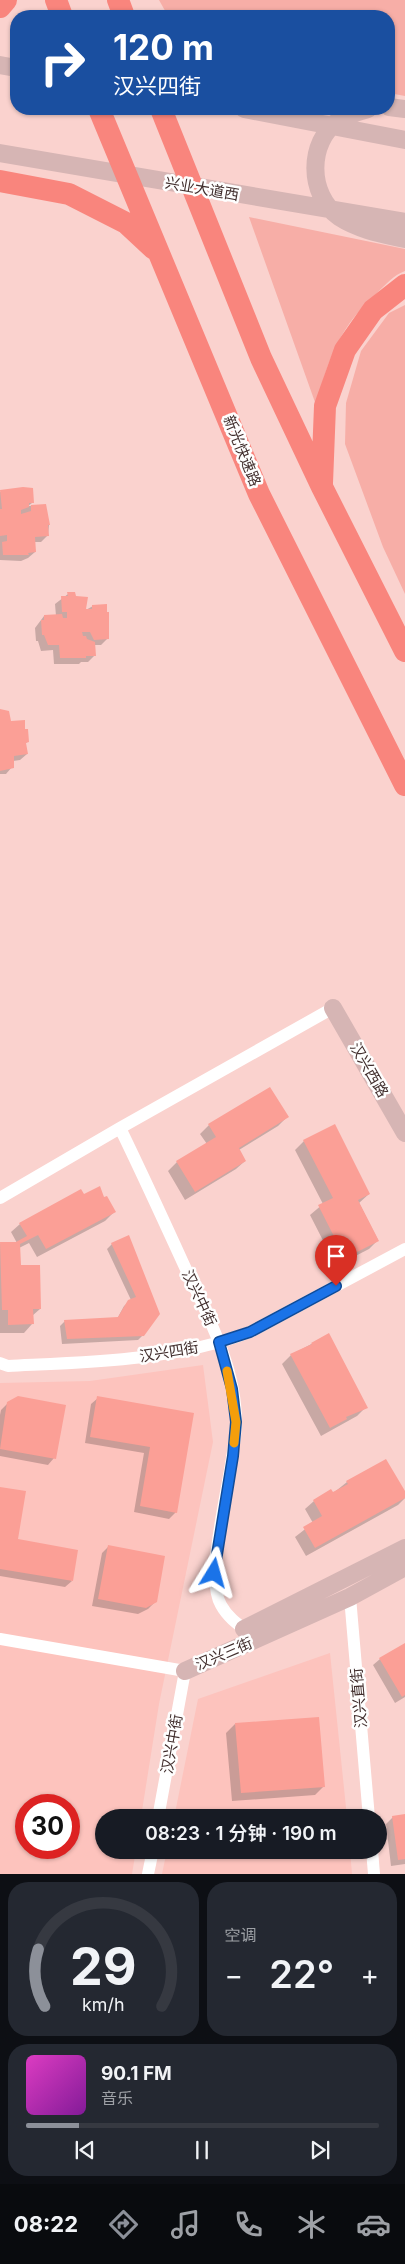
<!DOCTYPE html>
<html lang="zh">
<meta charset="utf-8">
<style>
:root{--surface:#171b24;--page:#242831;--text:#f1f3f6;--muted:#9ea1a6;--line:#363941;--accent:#8c9099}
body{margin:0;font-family:Inter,"Noto Sans SC",sans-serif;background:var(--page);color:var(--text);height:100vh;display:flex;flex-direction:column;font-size:19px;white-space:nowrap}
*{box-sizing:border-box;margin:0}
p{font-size:16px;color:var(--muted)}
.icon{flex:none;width:28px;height:28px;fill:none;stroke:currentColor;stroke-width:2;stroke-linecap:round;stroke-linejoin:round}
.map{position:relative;height:1874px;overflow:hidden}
.drawer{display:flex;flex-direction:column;gap:8px;padding:8px;background:#0d0f14;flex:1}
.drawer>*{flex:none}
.guide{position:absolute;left:10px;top:10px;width:385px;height:105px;border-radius:20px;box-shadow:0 1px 4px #0004;background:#1a4fa0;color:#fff;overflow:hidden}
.speed{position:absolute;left:15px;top:1794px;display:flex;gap:10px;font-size:25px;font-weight:700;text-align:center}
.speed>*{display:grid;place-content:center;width:65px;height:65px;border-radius:50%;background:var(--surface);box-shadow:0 1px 4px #0004;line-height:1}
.speed .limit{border:8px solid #d22;background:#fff;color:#111}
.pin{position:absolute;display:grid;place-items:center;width:42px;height:42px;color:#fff;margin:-51px -21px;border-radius:50% 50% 50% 0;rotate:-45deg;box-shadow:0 0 5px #0007}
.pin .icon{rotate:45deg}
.me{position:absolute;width:55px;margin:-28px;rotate:8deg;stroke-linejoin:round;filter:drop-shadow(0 0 4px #0008)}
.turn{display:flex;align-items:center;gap:18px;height:105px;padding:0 20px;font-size:22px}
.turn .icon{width:65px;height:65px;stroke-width:2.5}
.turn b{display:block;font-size:35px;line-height:42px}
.big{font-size:38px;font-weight:600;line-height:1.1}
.drawer .card{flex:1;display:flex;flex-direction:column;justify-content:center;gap:8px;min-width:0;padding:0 18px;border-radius:20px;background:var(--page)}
.drawer .dial{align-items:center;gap:0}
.dial svg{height:130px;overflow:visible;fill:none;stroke:var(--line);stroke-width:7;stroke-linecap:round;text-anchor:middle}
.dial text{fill:var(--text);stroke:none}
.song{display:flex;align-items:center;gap:15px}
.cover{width:60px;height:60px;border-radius:8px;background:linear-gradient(135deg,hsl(310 70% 55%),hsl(290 70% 35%))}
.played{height:5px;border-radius:2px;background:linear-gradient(90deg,var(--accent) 15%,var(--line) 15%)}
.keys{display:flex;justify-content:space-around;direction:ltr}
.heat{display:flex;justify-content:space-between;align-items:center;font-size:28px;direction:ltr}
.drawer .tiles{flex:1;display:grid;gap:8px;grid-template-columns:1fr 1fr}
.card:last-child{grid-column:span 2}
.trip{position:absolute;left:95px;top:1809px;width:292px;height:50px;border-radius:25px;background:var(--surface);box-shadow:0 1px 4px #0004;font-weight:600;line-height:50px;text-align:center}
.tabs{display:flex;height:80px;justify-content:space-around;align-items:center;background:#090b0e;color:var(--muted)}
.tabs .icon{width:35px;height:35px}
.tabs .selected{color:var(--accent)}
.tabs b{font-size:22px;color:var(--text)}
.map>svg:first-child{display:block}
</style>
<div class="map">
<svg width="405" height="1874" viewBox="0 0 405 1874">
<rect width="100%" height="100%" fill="#fad2ce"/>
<path fill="#fdc3bd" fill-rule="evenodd" d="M203,1365l10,77 -54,262 -18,113 -37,1v32h32l-4,24h-132v-491l90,-2zM26,1805h43v43h-43z
M330,1653l17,164 -173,1 24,-119z
M167,1850h183l2,24h-190z"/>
<path fill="#f7aea7" d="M159,0h246v96l-16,-3v-77h-221z
M249,217l156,32v22c-11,4 -19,13 -27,21 -38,34 -49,65 -62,113z
M405,305v289l-22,-47 -38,-103 1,-41 15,-52 28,-38z"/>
<path fill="#0003" d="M31,490l1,13 -4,3 17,-1 4,20 -1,10 -7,7h-7l1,10 -7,6 -7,3 -21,-1v-68z
M68,594l16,17 9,-5 15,32 -7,7h-7l1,10 -7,7h-7l-2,2h-25l-1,-14 -12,1 -3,-10h-2l-1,-13 9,-12h12l-1,-12z
M0,711l10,11 13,9 4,11 -2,2 2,10 -7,6 -7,1 -1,6 -6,7h-6z
M287,1117l-9,9 -39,24 6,11 -9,8 -51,31 -17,-29 9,-9 30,-18 -7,-10 9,-9z
M304,1141l65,53 -10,9 19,37 -9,9 -33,17 -26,-51 13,-11 -28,-54z
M84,1196l19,3 11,13 -9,9 -68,36 -8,-14 -10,5v18l21,43 -8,7v8l-8,9h-24v-89l17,-1 -6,-11 9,-8z
M128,1237l15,98 -5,5 -76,4 -2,-18 5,-5 52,-2 7,-13 7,-6 -24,-51 5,-5z
M328,1335l38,72 -9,9 -36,20 -39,-72 9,-9z
M98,1398l94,16 -16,98 -7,7 -35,-7 10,-59 -59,-10 6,-39z
M8,1403l46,55 -6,7 -48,-9v-41l1,-5z
M347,1482l58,12v4l-7,7 -92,51 -11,-19 18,-14 -8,-14 9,-8 18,-7z
M0,1488l16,52 56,41 -7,6 -65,-11z
M108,1547l47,55 -7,7 -10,5 -46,-8 10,-53z
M405,1644v53l-10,6 -22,-38 7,-6z
M235,1724l89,62 -9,9 -83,6 -6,-68z
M405,1816v48l-14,2 -5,-42 7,-7z"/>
<path fill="#fb9f96" d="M23,487l10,1 1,15h-5v4l-8,3v4l10,-3v-6l15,-1 4,21h-2l1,11 -14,1 1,15 -8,1 1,2h-26l-1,-13 5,-1v-6l-7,1v-27h2l-2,-19z
M67,592h8l1,4 12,1 -2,12h6v-4l15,-1v8h2v27l-15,1 -4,-8h-8l1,4h3l1,3 8,3 1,14h-10v2h-26l-1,-13h-11l-4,-10h-2l-1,-15h3v-5l18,-1 1,4h4v-6h-5l-1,-16h7z
M0,709l9,2 2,10 14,-1v9h3l1,13 -3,1 2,11 -14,2v12l-14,3z
M270,1087l19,30 -50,31 7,13 -51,31 -19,-31 40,-24 -8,-13z
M335,1124l35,70 -12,6 21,41 -34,17 -27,-53 15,-7 -30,-58z
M100,1186l4,11 3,-1 9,16 -70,37 -8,-14 -18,9 1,21h19l1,44h-8l1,15 -26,1v-15h-6l-2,-68h16l11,-6 -8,-13 62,-34 3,5z
M129,1235l31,79 -16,22 -77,3 -3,-19 54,-3 10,-17 8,-3 -25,-54z
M329,1333l39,75 -22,9 1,2 -17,9 -40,-74 22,-10 -1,-1z
M18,1396l48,9 -10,54 -56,-10 7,-47z
M97,1396l97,17 -17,100 -37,-7 10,-59 -60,-10z
M386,1459l19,32v7l-90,50 -12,-21 19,-11 -9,-16 18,-11 2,3 15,-8 -2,-3z
M0,1487l26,4 -8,48 60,11 -5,31 -73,-12z
M108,1545l57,11 -8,46 -11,6 -48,-9z
M405,1643v52l-3,2 -23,-39z
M319,1717l6,70 -84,6 -6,-70z
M405,1814v45l-7,1 -6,-44z"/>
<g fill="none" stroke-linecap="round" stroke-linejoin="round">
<path stroke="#fff" stroke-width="12" d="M120,1128c22,45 43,91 64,137 23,50 52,101 52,157 0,44 -34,151 -15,183 7,13 18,20 30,29
M0,1198l120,-70 213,-120
M0,1363l8,3c81,-4 166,-5 242,-34l155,-83
M350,1597l19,221
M0,1639l185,32 -27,147
M372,1850l2,24
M148,1874l5,-24"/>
<path stroke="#d6b5b4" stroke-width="18" d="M0,65l16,3
M389,107l16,2
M244,109l161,31
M368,109c-9,3 -22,6 -29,11 -32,22 -31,75 0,97 20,13 43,17 66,22
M0,153l405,69
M333,1008l72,125
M244,1629l161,-81
M185,1671l165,-74 55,-30"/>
<path stroke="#f9857d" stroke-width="22" d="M56,0l6,16
M118,0l6,16
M0,7l6,-7
M99,109l160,385 146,291
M161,109l100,249 61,129 83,164
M0,181l69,13 57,29 28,26
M322,483l3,-77 20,-56 28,-40 32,-25"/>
</g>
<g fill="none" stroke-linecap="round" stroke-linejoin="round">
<defs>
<path id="route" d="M214,1573l19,-117 3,-34 -4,-33 -13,-47 31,-10 86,-46"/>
</defs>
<use href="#route" stroke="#114b97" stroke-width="12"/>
<use href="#route" stroke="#1a73e8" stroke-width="9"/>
<path stroke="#f59e0b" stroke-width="9" d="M227,1371l9,51 -2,21"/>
</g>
<g text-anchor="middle" stroke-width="5" stroke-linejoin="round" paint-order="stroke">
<g font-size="15" fill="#412e2d" stroke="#fefefe">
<text transform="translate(202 189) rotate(10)" y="5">兴业大道西</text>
<text transform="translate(242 451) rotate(68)" y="5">新光快速路</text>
<text transform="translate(369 1070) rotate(60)" y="5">汉兴西路</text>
<text transform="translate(199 1298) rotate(65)" y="5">汉兴中街</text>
<text transform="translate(169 1352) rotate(-9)" y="5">汉兴四街</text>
<text transform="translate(224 1654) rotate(-23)" y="5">汉兴三街</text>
<text transform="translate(359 1698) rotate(-95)" y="5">汉兴直街</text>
<text transform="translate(172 1744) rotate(-80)" y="5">汉兴中街</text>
</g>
</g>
</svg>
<div class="speed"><div class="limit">30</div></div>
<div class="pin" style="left:336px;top:1286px;background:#d93025"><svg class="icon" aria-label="arrive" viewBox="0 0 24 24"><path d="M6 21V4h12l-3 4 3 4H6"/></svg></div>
<svg class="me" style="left:214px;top:1573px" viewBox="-20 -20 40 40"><path d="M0-17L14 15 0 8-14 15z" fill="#1a73e8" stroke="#fff" stroke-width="4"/></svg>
<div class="trip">08:23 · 1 分钟 · 190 m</div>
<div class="guide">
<div class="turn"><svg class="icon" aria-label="right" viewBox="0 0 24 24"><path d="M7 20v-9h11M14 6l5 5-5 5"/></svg><div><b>120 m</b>汉兴四街</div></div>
</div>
</div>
<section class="drawer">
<div class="tiles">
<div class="card dial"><svg viewBox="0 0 100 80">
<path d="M14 69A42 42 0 1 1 86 69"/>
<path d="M14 69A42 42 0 0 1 10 34" stroke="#8c9099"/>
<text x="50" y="56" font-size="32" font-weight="700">29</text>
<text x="50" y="72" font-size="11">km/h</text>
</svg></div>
<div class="card"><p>空调</p>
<div class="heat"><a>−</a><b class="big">22°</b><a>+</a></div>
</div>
<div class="card">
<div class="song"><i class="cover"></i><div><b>90.1 FM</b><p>音乐</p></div></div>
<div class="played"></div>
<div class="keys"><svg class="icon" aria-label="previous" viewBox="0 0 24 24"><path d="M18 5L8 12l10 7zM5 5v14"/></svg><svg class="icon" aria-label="pause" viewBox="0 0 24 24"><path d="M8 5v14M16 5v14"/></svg><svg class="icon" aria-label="next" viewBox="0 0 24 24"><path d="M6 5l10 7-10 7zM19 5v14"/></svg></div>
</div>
</div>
</section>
<nav class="tabs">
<b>08:22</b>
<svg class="icon selected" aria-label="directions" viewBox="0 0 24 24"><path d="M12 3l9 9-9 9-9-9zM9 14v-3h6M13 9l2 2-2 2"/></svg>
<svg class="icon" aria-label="music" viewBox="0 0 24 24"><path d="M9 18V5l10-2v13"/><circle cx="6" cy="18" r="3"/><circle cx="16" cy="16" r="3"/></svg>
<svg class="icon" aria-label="phone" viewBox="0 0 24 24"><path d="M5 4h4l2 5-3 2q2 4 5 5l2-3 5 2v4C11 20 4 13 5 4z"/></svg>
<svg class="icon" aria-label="climate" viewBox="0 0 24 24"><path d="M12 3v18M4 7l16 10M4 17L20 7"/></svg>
<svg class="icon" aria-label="car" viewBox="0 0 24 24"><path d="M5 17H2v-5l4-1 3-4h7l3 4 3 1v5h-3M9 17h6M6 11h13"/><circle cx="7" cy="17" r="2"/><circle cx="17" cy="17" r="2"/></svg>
</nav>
